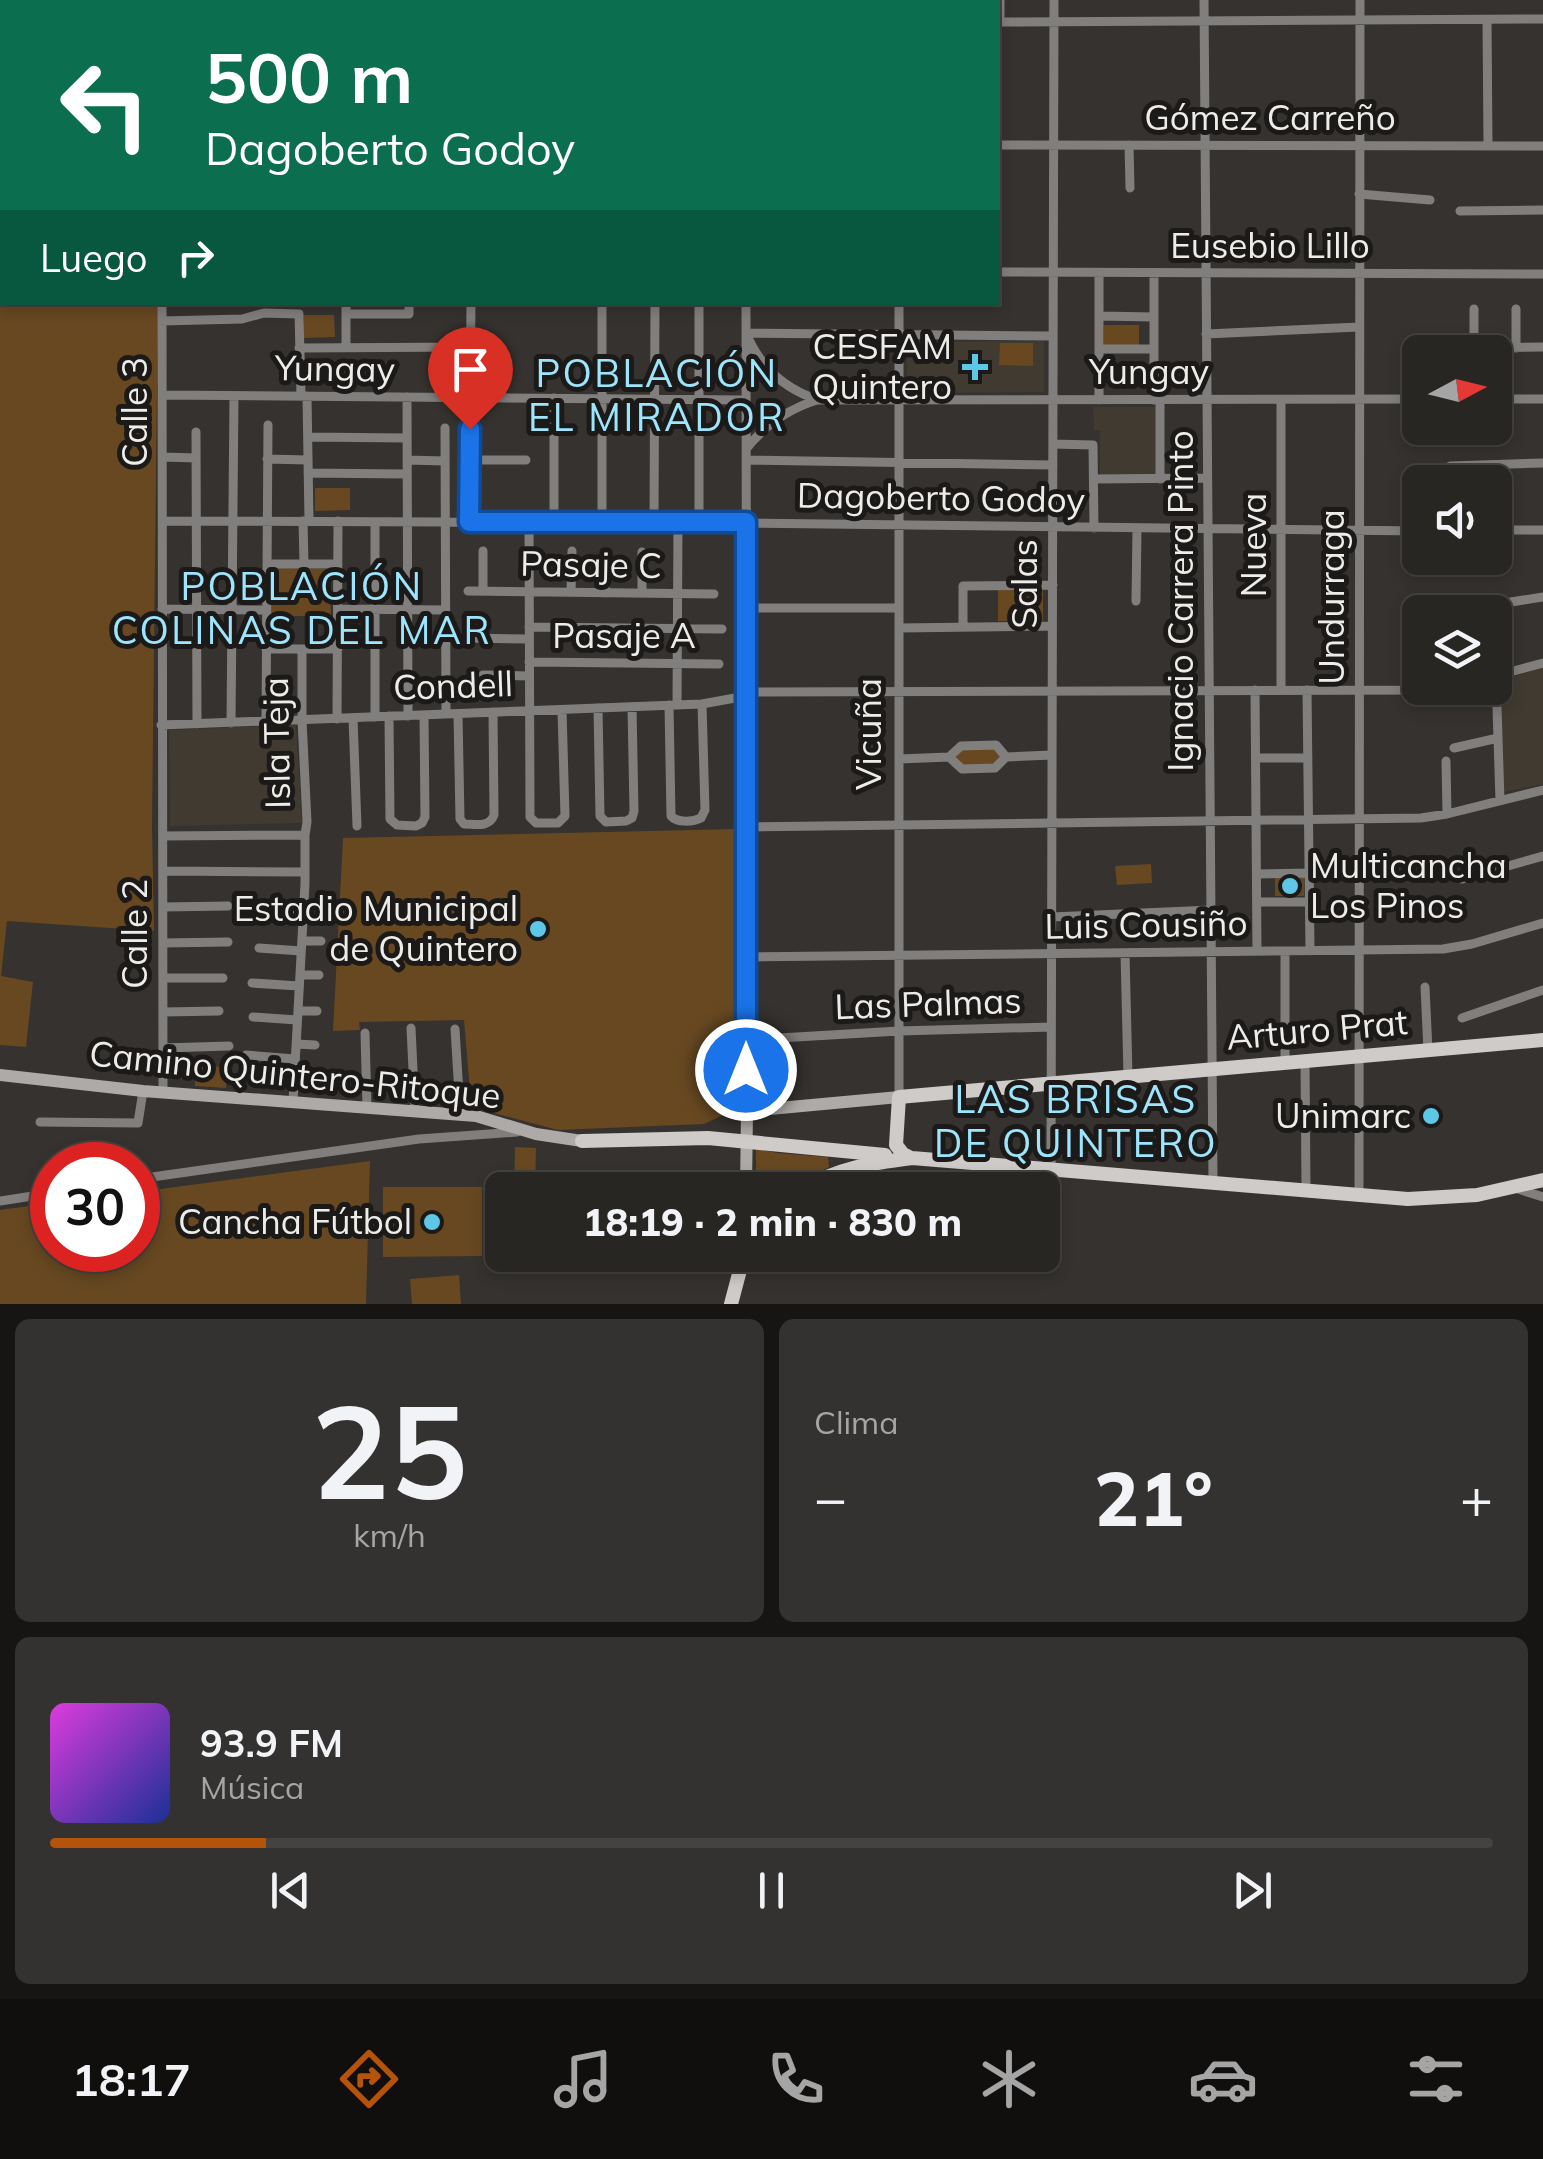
<!DOCTYPE html>
<html lang="es">
<meta charset="utf-8">
<style>
:root{--surface:#282623;--page:#343230;--text:#f1f3f6;--muted:#a5a5a6;--line:#444341;--accent:#b45309}
body{margin:0;font-family:Mulish,sans-serif;background:var(--page);color:var(--text);height:100vh;display:flex;flex-direction:column;font-size:38px;white-space:nowrap}
*{box-sizing:border-box;margin:0}
p{font-size:32px;color:var(--muted)}
.icon{flex:none;width:55px;height:55px;fill:none;stroke:currentColor;stroke-width:2;stroke-linecap:round;stroke-linejoin:round}
.map{position:relative;height:1304px;overflow:hidden}
.panel{display:flex;flex-direction:column;gap:15px;padding:15px;background:#161513;flex:1}
.panel>*{flex:none}
.guide{position:absolute;left:0px;top:0px;width:1000px;height:305px;box-shadow:0 5px 15px #0003,0 0 0 2px var(--line);background:#0b6e4f;color:#fff;overflow:hidden}
.needle{width:65px;rotate:83deg}
.tools{position:absolute;left:1402px;top:335px;display:grid;gap:20px}
.tools a{display:grid;place-items:center;width:110px;height:110px;border-radius:15px;background:var(--surface);box-shadow:0 5px 15px #0003,0 0 0 2px var(--line);font-size:50px}
.speed{position:absolute;left:30px;top:1142px;display:flex;gap:20px;font-size:50px;font-weight:700;text-align:center}
.speed>*{display:grid;place-content:center;width:130px;height:130px;border-radius:50%;background:var(--surface);box-shadow:0 5px 15px #0003,0 0 0 2px var(--line);line-height:1}
.speed .limit{border:15px solid #d22;background:#fff;color:#111}
.pin{position:absolute;display:grid;place-items:center;width:85px;height:85px;color:#fff;margin:-102px -42px;border-radius:50% 50% 50% 0;rotate:-45deg;box-shadow:0 0 10px #0007}
.pin .icon{rotate:45deg}
.me{position:absolute;width:110px;margin:-55px;rotate:0deg;stroke-linejoin:round;filter:drop-shadow(0 0 8px #0008)}
.turn{display:flex;align-items:center;gap:35px;height:210px;padding:0 40px;font-size:45px}
.turn .icon{width:130px;height:130px;stroke-width:2.5}
.turn b{display:block;font-size:70px;line-height:85px}
.then{display:flex;align-items:center;height:95px;padding:0 40px;background:#0003;gap:20px;font-size:38px}
.big{font-size:75px;font-weight:800;line-height:1.1}
.panel .card{flex:1;display:flex;flex-direction:column;justify-content:center;gap:15px;min-width:0;padding:0 35px;border-radius:15px;background:var(--page)}
.panel .dial{align-items:center;gap:0}
.dial b{font-size:130px;line-height:1}
.song{display:flex;align-items:center;gap:30px}
.cover{width:120px;height:120px;border-radius:15px;background:linear-gradient(135deg,hsl(300 70% 55%),hsl(230 70% 35%))}
.played{height:10px;border-radius:5px;background:linear-gradient(90deg,var(--accent) 15%,var(--line) 15%)}
.keys{display:flex;justify-content:space-around;direction:ltr}
.heat{display:flex;justify-content:space-between;align-items:center;font-size:55px;direction:ltr}
.panel .tiles{flex:1;display:grid;gap:15px;grid-template-columns:1fr 1fr}
.card:last-child{grid-column:span 2}
.trip{position:absolute;left:485px;top:1172px;width:575px;height:100px;border-radius:15px;background:var(--surface);box-shadow:0 5px 15px #0003,0 0 0 2px var(--line);font-weight:800;line-height:100px;text-align:center}
.dock{display:flex;height:160px;justify-content:space-around;align-items:center;background:#100f0e;color:var(--muted)}
.dock .icon{width:70px;height:70px}
.dock .current{color:var(--accent)}
.dock b{font-size:45px;color:var(--text)}
.map>svg:first-child{display:block}
</style>
<div class="map">
<svg width="1543" height="1304" viewBox="0 0 1543 1304">
<rect width="100%" height="100%" fill="#35322f"/>
<path fill="#413a31" d="M1044,341v51l-137,1v-51z
M1093,407h64l-1,70 -56,-1v-46h-6z
M1543,668v116l-40,8 -3,-112z
M296,725l6,98 -132,3 -1,-96z"/>
<path fill="#674821" d="M0,0h470v2h-468v300l156,1 -6,523 2,105 -147,-10 -6,55 32,6 -7,65 -26,-2z
M304,315h30l1,22 -31,1z
M1104,325h35v22h-35z
M1000,343h33v23l-34,-1z
M315,488h35v22l-35,1z
M272,568l57,1 2,47h-60z
M998,589h45v32h-45z
M964,747h30l8,10 -8,8 -32,2 -8,-8z
M736,829l2,279 -34,16 -146,6 -72,-19 -16,-20 -6,-71 -105,2 1,8 -27,1 10,-193z
M1151,864l1,19 -35,2 -2,-19z
M1275,877h29v19h-29z
M195,1065l31,2v21l-31,-2z
M515,1147l21,1 -1,42h-21z
M756,1148l21,5 51,4 1,10 -42,23h-31z
M370,1161l-4,143h-366v-94l52,-7v47h86v-58z
M383,1187h99v69l-99,1z
M512,1255h21v19h-22z
M459,1275l2,29h-49l-2,-25z"/>
<g fill="none" stroke-linecap="round" stroke-linejoin="round">
<path stroke="#817f7d" stroke-width="9" d="M473,0v2
M815,0l2,2
M866,0l2,2
M1000,0v22
M1204,0l9,1181
M601,2v-2
M745,2v-2
M899,2v-2
M1487,20l1,126
M998,22l545,-3
M998,145l545,1
M1129,145l1,43
M1359,194l71,6
M1460,211l83,-1
M998,272l545,2
M1099,273v127
M1154,273v127
M162,302l1,790
M746,302l1,809
M1474,309v39
M1516,309v39
M346,314h63v-12
M1099,316l55,1
M162,321l80,-2 22,-6 35,1 2,82
M1206,334l153,-7
M1053,336l-307,-3c14,34 38,56 73,67l601,-1
M346,347v-45
M299,348l172,-1
M1099,349h55
M1430,352v-4l113,-1
M163,395l583,5
M307,396l2,125
M407,397l1,319
M1495,399h48
M1160,400v79
M1281,400v290
M445,428l1,286
M196,432l1,292
M308,437l99,1
M1053,444l40,1 1,83
M746,449c19,-24 42,-40 71,-49
M163,457l33,1
M267,459l41,1
M407,460l38,1
M470,460h56
M746,460l307,5
M1450,466l93,-3
M308,473l98,1
M1094,479l113,-1
M163,521l583,2 674,8
M303,521l1,43
M469,522l2,-220
M529,522l1,295 6,6h22l7,-7 -3,-106
M554,522v-124
M602,522v-220
M654,522l1,-220
M699,522v-220
M1495,530h48
M267,564h71
M468,591l246,3
M483,591v-40
M571,592l1,-41
M605,593v-38
M642,593v-41
M1136,601l1,-73
M747,608h152
M162,609l104,1
M338,609l107,1
M1460,610l83,-13
M529,627l193,2
M963,627v-41l90,-1
M899,628l153,-2
M468,638l61,1
M266,649h72
M529,662l190,2
M483,675l46,1
M1495,676l48,-13
M1496,676l4,125
M1255,690l2,261
M1307,690l3,261
M746,692l684,-2 24,-2
M669,705l2,111c6,7 22,6 30,2l4,-8 -3,-106
M677,705l1,-183
M598,708l2,108 6,6 20,-1 6,-3 2,-7 -2,-104
M458,714l2,105 4,5c12,0 25,4 30,-9l-1,-103
M389,716l1,103 7,6 19,1 6,-3 3,-6 -1,-102
M375,717v-195
M353,718l4,108
M337,719l1,-198
M266,721l2,-296
M231,723l3,-327
M161,725l541,-21 44,-8
M1454,748l44,-10
M949,757l13,12 33,-1 11,-11 46,-2
M1256,758h52
M899,759l50,-2 12,-11 35,-1 10,12
M1446,761l1,53
M747,827l674,-9 26,-4 96,-24
M163,836l142,-1
M163,871l142,1
M1257,874l52,-1
M1462,879l81,-23
M1257,902h52
M163,907l65,-1
M254,913l49,3
M1052,917l159,-7
M302,941h19
M163,943l65,-1
M259,948l42,3
M1125,953l3,123
M746,957l697,-8 29,-5 71,-21
M300,975h19
M163,978h60
M252,983l47,3
M1425,987l3,64
M298,1011h19
M163,1012l56,-1
M253,1017l44,3
M1462,1018l81,-28
M411,1028l4,83
M455,1029l4,65 17,22
M365,1033l2,74
M746,1040l153,-9 152,-4
M296,1044l19,1
M163,1048l66,-2
M246,1055l49,4
M1305,1061l1,128
M1285,1063v-112
M899,1097v-795
M293,1101l12,-217v-49l2,-13 -5,-102v-71
M40,1122l98,1 5,-32
M1051,1168l3,-1168
M138,1179l281,-40 98,-7
M1518,1189l25,8
M1359,1194l1,-1194
M0,1201l52,-8"/>
<path stroke="#adaaa7" stroke-width="12" d="M0,1075l143,16 333,25 60,18 46,7
M746,1190l1,-79 152,-14"/>
<path stroke="#cecbc8" stroke-width="14" d="M582,1141l126,-3 177,17
M911,1158l-8,-4 -7,-9 3,-48 644,-57
M802,1190c34,-22 71,-27 110,-32l496,41 69,-4 66,-15
M731,1304l13,-49"/>
</g>
<g fill="none" stroke-linecap="round" stroke-linejoin="round">
<defs>
<path id="route" d="M470,429l-1,93h277v548"/>
</defs>
<use href="#route" stroke="#114b97" stroke-width="25"/>
<use href="#route" stroke="#1a73e8" stroke-width="18"/>
</g>
<g fill="#5cc7e7" stroke="#1c1a19" stroke-width="4">
<path d="M970 352h10v10h10v10h-10v10h-10v-10h-10v-10h10z"/>
<circle cx="1290" cy="886" r="10"/>
<circle cx="538" cy="929" r="10"/>
<circle cx="1431" cy="1116" r="10"/>
<circle cx="432" cy="1222" r="10"/>
</g>
<g text-anchor="middle" stroke-width="10" stroke-linejoin="round" paint-order="stroke">
<g font-size="35" fill="#edece9" stroke="#1c1a19">
<text x="1270" y="130">Gómez Carreño</text>
<text x="1270" y="258">Eusebio Lillo</text>
<text transform="translate(335 369) rotate(1)" y="12">Yungay</text>
<text x="1149" y="384">Yungay</text>
<text transform="translate(135 412) rotate(-90)" y="12">Calle 3</text>
<text transform="translate(941 498) rotate(1)" y="12">Dagoberto Godoy</text>
<text transform="translate(1254 545) rotate(-90)" y="12">Nueva</text>
<text transform="translate(591 565) rotate(1)" y="12">Pasaje C</text>
<text transform="translate(1025 584) rotate(-90)" y="12">Salas</text>
<text transform="translate(1332 597) rotate(-90)" y="12">Undurraga</text>
<text transform="translate(1181 601) rotate(-90)" y="12">Ignacio Carrera Pinto</text>
<text x="624" y="648">Pasaje A</text>
<text transform="translate(453 686) rotate(-2)" y="12">Condell</text>
<text transform="translate(869 734) rotate(-90)" y="12">Vicuña</text>
<text transform="translate(277 743) rotate(-91)" y="12">Isla Teja</text>
<text transform="translate(1146 925) rotate(-1)" y="12">Luis Cousiño</text>
<text transform="translate(135 934) rotate(-90)" y="12">Calle 2</text>
<text transform="translate(928 1004) rotate(-2)" y="12">Las Palmas</text>
<text transform="translate(1317 1030) rotate(-5)" y="12">Arturo Prat</text>
<text transform="translate(295 1075) rotate(6)" y="12">Camino Quintero-Ritoque</text>
</g>
<g font-size="35" fill="#edece9" stroke="#1c1a19" text-anchor="end">
<text x="952" y="359">CESFAM<tspan x="952" dy="40">Quintero</tspan></text>
<text x="1310" y="878" text-anchor="start">Multicancha<tspan x="1310" dy="40">Los Pinos</tspan></text>
<text x="518" y="921">Estadio Municipal<tspan x="518" dy="40">de Quintero</tspan></text>
<text x="1411" y="1128">Unimarc</text>
<text x="412" y="1234">Cancha Fútbol</text>
</g>
<g font-size="38" letter-spacing="2.5" fill="#9ce5fd" stroke="#1c1a19">
<text x="657" y="387">POBLACIÓN<tspan x="657" dy="44">EL MIRADOR</tspan></text>
<text x="302" y="600">POBLACIÓN<tspan x="302" dy="44">COLINAS DEL MAR</tspan></text>
<text x="1076" y="1113">LAS BRISAS<tspan x="1076" dy="44">DE QUINTERO</tspan></text>
</g>
</g>
</svg>
<div class="tools">
<a><svg class="needle" viewBox="-14 -14 28 28"><path d="M0-13l5 13h-10z" fill="#e53935"/><path d="M0 13l5-13h-10z" fill="#a5a5a6"/></svg></a>
<a><svg class="icon" aria-label="sound" viewBox="0 0 24 24"><path d="M4 9h4l5-4v14l-5-4H4zM17 9q2 3 0 6"/></svg></a>
<a><svg class="icon" aria-label="layers" viewBox="0 0 24 24"><path d="M12 4l9 5-9 5-9-5zM3 14l9 5 9-5"/></svg></a>
</div>
<div class="speed"><div class="limit">30</div></div>
<div class="pin" style="left:470px;top:429px;background:#d93025"><svg class="icon" aria-label="arrive" viewBox="0 0 24 24"><path d="M6 21V4h12l-3 4 3 4H6"/></svg></div>
<svg class="me" style="left:746px;top:1070px" viewBox="-20 -20 40 40"><circle r="17" fill="#1a73e8" stroke="#fff" stroke-width="3"/><path d="M0-11L8 9 0 5-8 9z" fill="#fff"/></svg>
<div class="trip">18:19 · 2 min · 830 m</div>
<div class="guide">
<div class="turn"><svg class="icon" aria-label="left" viewBox="0 0 24 24"><path d="M17 20v-9H6M10 6l-5 5 5 5"/></svg><div><b>500 m</b>Dagoberto Godoy</div></div>
<div class="then">Luego<svg class="icon" aria-label="right" viewBox="0 0 24 24"><path d="M7 20v-9h11M14 6l5 5-5 5"/></svg></div>
</div>
</div>
<section class="panel">
<div class="tiles">
<div class="card dial"><b>25</b><p>km/h</p></div>
<div class="card"><p>Clima</p>
<div class="heat"><a>−</a><b class="big">21°</b><a>+</a></div>
</div>
<div class="card">
<div class="song"><i class="cover"></i><div><b>93.9 FM</b><p>Música</p></div></div>
<div class="played"></div>
<div class="keys"><svg class="icon" aria-label="previous" viewBox="0 0 24 24"><path d="M18 5L8 12l10 7zM5 5v14"/></svg><svg class="icon" aria-label="pause" viewBox="0 0 24 24"><path d="M8 5v14M16 5v14"/></svg><svg class="icon" aria-label="next" viewBox="0 0 24 24"><path d="M6 5l10 7-10 7zM19 5v14"/></svg></div>
</div>
</div>
</section>
<nav class="dock">
<b>18:17</b>
<svg class="icon current" aria-label="directions" viewBox="0 0 24 24"><path d="M12 3l9 9-9 9-9-9zM9 14v-3h6M13 9l2 2-2 2"/></svg>
<svg class="icon" aria-label="music" viewBox="0 0 24 24"><path d="M9 18V5l10-2v13"/><circle cx="6" cy="18" r="3"/><circle cx="16" cy="16" r="3"/></svg>
<svg class="icon" aria-label="phone" viewBox="0 0 24 24"><path d="M5 4h4l2 5-3 2q2 4 5 5l2-3 5 2v4C11 20 4 13 5 4z"/></svg>
<svg class="icon" aria-label="climate" viewBox="0 0 24 24"><path d="M12 3v18M4 7l16 10M4 17L20 7"/></svg>
<svg class="icon" aria-label="car" viewBox="0 0 24 24"><path d="M5 17H2v-5l4-1 3-4h7l3 4 3 1v5h-3M9 17h6M6 11h13"/><circle cx="7" cy="17" r="2"/><circle cx="17" cy="17" r="2"/></svg>
<svg class="icon" aria-label="filters" viewBox="0 0 24 24"><path d="M4 7h16M4 17h16"/><circle cx="9" cy="7" r="2"/><circle cx="15" cy="17" r="2"/></svg>
</nav>
